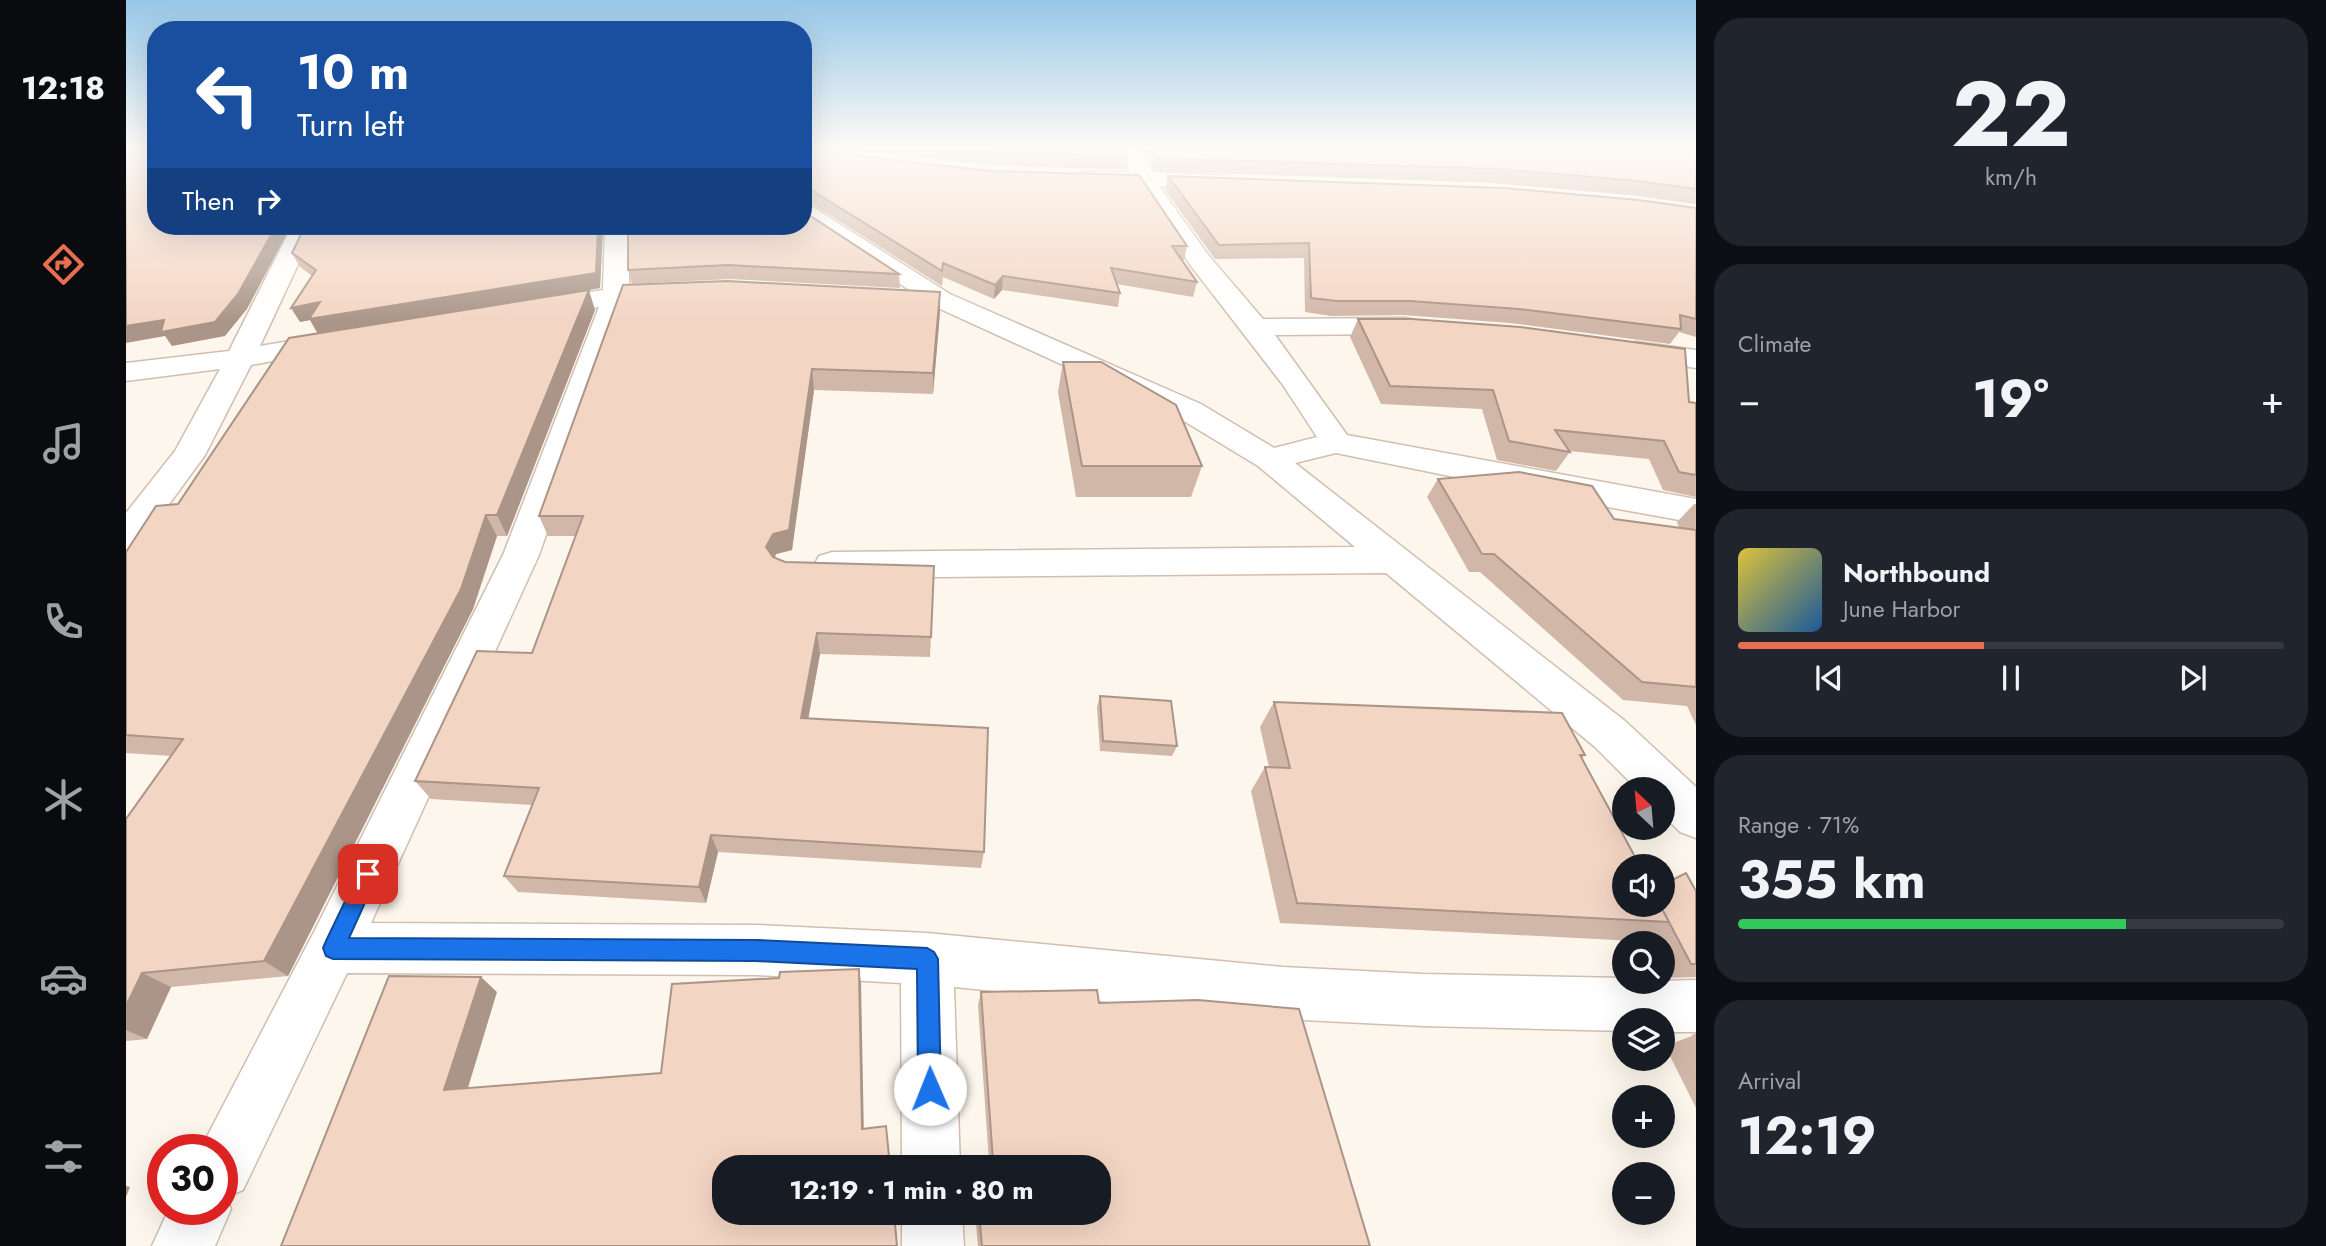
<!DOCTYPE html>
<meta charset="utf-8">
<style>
:root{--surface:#171b24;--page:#20242c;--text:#f1f3f6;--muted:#9ea1a6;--line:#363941;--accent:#e76f51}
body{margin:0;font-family:Jost,sans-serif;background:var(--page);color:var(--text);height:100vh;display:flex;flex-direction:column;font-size:26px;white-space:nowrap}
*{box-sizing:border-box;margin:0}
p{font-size:23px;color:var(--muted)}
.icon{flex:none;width:38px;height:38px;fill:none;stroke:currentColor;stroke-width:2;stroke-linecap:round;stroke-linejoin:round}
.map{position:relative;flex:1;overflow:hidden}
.sheet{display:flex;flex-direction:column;gap:18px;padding:18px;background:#0d0f14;width:630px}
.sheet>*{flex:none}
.top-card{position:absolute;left:21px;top:21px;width:665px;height:214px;border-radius:28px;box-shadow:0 7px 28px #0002;background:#1a4fa0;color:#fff;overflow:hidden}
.needle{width:46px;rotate:334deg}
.fabs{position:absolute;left:1486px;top:777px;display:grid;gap:14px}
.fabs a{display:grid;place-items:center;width:63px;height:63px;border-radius:50%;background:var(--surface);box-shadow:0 7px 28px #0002;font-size:35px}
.speed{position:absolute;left:21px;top:1134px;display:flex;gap:14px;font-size:35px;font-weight:700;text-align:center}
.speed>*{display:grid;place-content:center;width:91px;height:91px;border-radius:50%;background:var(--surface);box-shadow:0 7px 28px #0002;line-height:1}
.speed .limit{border:10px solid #d22;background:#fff;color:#111}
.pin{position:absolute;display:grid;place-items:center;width:60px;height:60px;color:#fff;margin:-30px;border-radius:14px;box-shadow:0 4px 10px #0006}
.me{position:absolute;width:77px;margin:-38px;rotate:359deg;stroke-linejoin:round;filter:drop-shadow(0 0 5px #0008)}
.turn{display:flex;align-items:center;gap:24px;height:147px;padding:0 35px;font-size:32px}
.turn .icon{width:91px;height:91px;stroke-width:2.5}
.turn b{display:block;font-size:49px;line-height:60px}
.then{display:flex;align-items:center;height:66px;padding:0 35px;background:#0003;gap:14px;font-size:26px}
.big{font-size:52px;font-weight:700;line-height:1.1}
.sheet .card{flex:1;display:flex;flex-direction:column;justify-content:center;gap:10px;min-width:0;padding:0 24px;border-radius:28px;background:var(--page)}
.sheet .dial{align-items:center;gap:0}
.dial b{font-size:91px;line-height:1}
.song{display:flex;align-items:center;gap:21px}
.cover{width:84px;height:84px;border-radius:10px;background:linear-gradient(135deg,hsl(50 70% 55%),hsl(210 70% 35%))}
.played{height:7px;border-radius:4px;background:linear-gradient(90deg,var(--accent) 45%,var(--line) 45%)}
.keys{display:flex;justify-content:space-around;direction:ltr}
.heat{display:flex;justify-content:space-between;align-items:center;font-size:38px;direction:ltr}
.charge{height:10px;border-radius:5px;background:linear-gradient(90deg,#34c759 71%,var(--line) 0)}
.trip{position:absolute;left:586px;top:1155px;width:399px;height:70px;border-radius:28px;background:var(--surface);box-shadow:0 7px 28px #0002;font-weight:700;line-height:70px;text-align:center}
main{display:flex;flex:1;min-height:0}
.tabs{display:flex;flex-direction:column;width:126px;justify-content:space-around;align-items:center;background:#090b0e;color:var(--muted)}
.tabs .icon{width:49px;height:49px}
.tabs .active{color:var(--accent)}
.tabs b{font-size:32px;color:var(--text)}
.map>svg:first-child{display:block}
</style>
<main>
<nav class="tabs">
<b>12:18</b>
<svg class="icon active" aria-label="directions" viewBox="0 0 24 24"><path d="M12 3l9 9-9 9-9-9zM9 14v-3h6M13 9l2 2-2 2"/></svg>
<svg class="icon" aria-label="music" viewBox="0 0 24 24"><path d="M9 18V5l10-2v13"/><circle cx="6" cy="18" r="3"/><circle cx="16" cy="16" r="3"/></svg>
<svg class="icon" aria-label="phone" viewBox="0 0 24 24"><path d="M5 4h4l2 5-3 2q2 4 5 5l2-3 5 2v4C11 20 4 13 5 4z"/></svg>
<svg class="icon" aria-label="climate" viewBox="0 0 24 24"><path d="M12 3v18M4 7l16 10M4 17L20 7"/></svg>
<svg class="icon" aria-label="car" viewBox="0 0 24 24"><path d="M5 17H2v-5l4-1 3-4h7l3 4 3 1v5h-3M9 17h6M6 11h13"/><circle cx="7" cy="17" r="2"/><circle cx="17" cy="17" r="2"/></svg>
<svg class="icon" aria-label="filters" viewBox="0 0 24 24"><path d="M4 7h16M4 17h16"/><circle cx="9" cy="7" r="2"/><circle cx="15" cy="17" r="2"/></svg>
</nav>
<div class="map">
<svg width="1570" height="1246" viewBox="0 0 1570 1246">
<rect width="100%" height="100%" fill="#fdf6ec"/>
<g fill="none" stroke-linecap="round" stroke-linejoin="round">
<defs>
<path id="minor" d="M992,148h21l13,24 76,4 3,5 -3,5 -8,2 -61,-2 50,70 54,63 142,-1 10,2 4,6 -4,6 -10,2 -130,1 72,100 349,64v24l-133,-24 -227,-46 -41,10 330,258 71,66v51l-16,-6 -18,-18v-25h-25l-42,-42 -209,-174 -554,5 -13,-4 -5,-9 5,-9 13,-4 523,-5 -97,-81 -79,-48 -241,-110 -58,-3 -4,-6 4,-6 31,-2 -108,-70v-17l8,2 139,88 251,110 73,44 43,-11 -34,-52 -92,-119 -54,-81 -54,-3 -3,-5 3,-5h47z
M166,226h24l-56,120 72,-12 10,2 4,6 -4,6 -10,2 -81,15 -46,90 -67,92 -12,3v-37l49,-62 45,-82 -94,12v-18l103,-12z
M479,226h24v61l42,-2 9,2 4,6 -4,6 -53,4 -88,252 -168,368 385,2 171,8 356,34 140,7 201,4v4l72,-2v52h-34v-12h-38v11l-201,-5 -140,-7 -329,-32 6,180h-58l-1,-184 -145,-8 -409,-2 -104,217 -17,7 5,12 -16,37h-63l17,-37h53v-59l-21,-2 114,-218 188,-375 96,-248 -59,9 -9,-2 -4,-6 4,-6 9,-2 63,-10z
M1510,342l60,8v18l-70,-11 -4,-6 4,-6z
M776,1213h60l2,33h-62z"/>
</defs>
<use href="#minor" stroke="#d1beb0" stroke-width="3"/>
<use href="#minor" fill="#fff" fill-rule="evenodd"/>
</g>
<path fill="#d1b7a8" d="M697,148h302l4,9 -2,13 -137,-5z
M1015,148h555v56l-67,-9 -136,-12 -338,-12z
M677,150l384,96 -3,14h-2l15,22 -4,15 -76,-13 3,9 -2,14 -116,-17 -8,9 -51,-22 -1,9 -130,-82 -9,-2z
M1042,176l528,32v129l-17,-5 -9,12 -160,-21 -107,-8 -72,1 -26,-4 -1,-54 -89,1 -50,-69z
M477,226l-3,62 -206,33 201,-11 -88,226h-10l-24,73 -185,367 -117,11 -24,52 -21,2v-222l45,-63 -45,-3v-201l52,-48 140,-170 -8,-14 -10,2 12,-46 -12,-9 -8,-14z
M502,226l271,48 1,14 -170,-9 -98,5 -4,-14z
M814,292v20l-7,82 -119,-4 -22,160 -16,4 -1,4 10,4 149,4 -4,91 -110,-3 -12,64 176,134 -3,16 -263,-16 -12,51 -188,-11 -14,-16 28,-71 -101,-6 -16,-18 117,-128 43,-117h-27l-9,-20z
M1232,319l338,84v94l-33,-7 -14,-31 -80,-8 1,1 -14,19 -59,-11 -15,-51 -101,-5 -31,-67z
M937,362l139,104 -11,31h-115l-18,-105z
M1312,479l176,40 65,9 -2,-6 17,-18h2v221l-9,-19 -64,-6 -143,-128h-11l-42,-75z
M974,696l77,50 -5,10 -72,-5 -3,-44z
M1148,702l311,53 -3,3 42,147 72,-14v86l-33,1 -1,-35h-17l-3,-6 -7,4 -355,-18 -29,-132 14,-24h4l-9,-40z
M855,992l118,11 271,243h-392l-3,-33h124v-46h-127l2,-6h15l-11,-156z
M1570,1033v75l-31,-62 27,-10v-1z"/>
<path fill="#aa9588" d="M150,226h15l-44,83 -22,27 -53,10 -7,-10 -39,7v-17l38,-6z
M472,226h5l-3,62 -282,46 -8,-14 -10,2 -9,-14 29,-6z
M877,276l-1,14 -8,9 1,-14z
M463,290l6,20 -88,226 -10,-21z
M814,292v20l-7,82v-21z
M686,369l2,21 -22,160 -16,4 -6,13 -4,-20z
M360,515l11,21 -24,73 -185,367 -24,-15z
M691,633l3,21 -15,83 -4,-19z
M585,835l7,17 -12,51 -7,-16z
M733,969l2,14 3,156 -2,-10z
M16,973l29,14 -24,52 -21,-9v-24z
M355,977l16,15 -33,109 -20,-11z
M0,1186l4,1 -4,10z"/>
<path fill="#f3d5c3" stroke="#aa9588" stroke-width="2" d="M0,148h30v78h120l-38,68 -23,28 -54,10 3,-12 -38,6z
M826,148h173l4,9 -138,-5z
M1025,148h545v41l-59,-8 -137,-12 -343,-11z
M677,150l188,21 148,4 48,71h-15l25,36 -86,-14 9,25 -117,-17 -8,9 -52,-22 -1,8 -131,-81 -8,-2z
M1042,176l335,12 135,12 58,8v111l-16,-4 1,14 -162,-20 -109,-8h-73l-26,-3 -2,-55 -90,2z
M677,211l96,63 -171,-9 -100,5v-44h175z
M179,226h293l-2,47 -287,46 11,-17 -29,6 25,-38 -24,-17z
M601,281l213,11 -7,81 -121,-4 -23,161 -16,4 -7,13 7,10 12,5 149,4 -3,71 -114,-4 -16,85 187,10 -4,124 -273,-17 -12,52 -195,-11 35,-88 -124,-7 62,-130 55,2 51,-137h-44l84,-231z
M463,290l-92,225h-11l-25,74 -197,372 -122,12 -16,33v-187l57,-80 -57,-4v-183l30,-46 22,-2 111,-166z
M1232,319h54l108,8 165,22 4,53 7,1v72l-17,-3 -15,-31 -109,-11 15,22 -61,-11 -16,-51 -103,-4z
M937,362h38l75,43 26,61h-120z
M1393,472l73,14 22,33 82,11v157l-54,-5 -148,-128h-12l-44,-75z
M974,696l71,5 6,45 -74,-5z
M1148,702l288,11 23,42h-5l60,111h-16v39h36l9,17 -372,-19 -32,-136 25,1z
M1560,873l10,18v73h-5l-31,-59h2v-20z
M733,969l3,160 24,-3 4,41h-166v46h170l3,33h-616l108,-270 92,1 -37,113 217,-17 11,-89 107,-6 1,-6z
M971,990l2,13 99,-3 101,9 71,237h-388l-3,-33h120v-46h-124l-1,-6h19l-12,-169z"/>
<linearGradient id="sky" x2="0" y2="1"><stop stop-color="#97c7e8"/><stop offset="0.46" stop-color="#fefbf6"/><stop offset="1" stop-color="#fefbf6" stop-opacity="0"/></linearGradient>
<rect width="1570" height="323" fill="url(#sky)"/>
<path fill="#1a73e8" stroke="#114b97" stroke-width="2" d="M242,865l7,3 3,6 -29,64 407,2 171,8 7,4 4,7 3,130 -3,8 -8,4 -9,-4 -3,-8 -1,-120 -161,-8 -423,-2 -7,-3 -3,-8 3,-7 35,-73z"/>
</svg>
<div class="fabs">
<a><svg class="needle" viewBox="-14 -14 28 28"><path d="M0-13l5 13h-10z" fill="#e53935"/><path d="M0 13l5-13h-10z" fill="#9ea1a6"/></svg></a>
<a><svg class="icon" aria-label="sound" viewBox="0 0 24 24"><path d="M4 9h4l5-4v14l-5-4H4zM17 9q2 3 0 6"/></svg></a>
<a><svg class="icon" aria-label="search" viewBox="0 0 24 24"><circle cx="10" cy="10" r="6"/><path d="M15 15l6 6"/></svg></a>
<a><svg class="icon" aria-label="layers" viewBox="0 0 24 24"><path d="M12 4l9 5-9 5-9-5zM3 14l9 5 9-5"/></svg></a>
<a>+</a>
<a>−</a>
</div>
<div class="speed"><div class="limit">30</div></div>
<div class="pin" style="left:242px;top:874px;background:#d93025"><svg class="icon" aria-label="arrive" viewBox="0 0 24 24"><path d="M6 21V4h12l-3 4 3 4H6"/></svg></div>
<svg class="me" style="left:804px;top:1089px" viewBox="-20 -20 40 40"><circle r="19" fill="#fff"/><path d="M0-13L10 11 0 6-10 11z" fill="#1a73e8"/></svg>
<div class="trip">12:19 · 1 min · 80 m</div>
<div class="top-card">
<div class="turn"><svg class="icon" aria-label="left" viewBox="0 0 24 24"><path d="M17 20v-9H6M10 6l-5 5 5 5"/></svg><div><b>10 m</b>Turn left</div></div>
<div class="then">Then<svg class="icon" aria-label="right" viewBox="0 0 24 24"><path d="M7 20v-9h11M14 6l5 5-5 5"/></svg></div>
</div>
</div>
<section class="sheet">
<div class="card dial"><b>22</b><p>km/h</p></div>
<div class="card"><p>Climate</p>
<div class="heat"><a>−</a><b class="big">19°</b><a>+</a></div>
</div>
<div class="card">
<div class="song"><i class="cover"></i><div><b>Northbound</b><p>June Harbor</p></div></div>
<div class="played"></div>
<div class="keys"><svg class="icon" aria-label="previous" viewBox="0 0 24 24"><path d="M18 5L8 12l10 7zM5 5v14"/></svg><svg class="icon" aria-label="pause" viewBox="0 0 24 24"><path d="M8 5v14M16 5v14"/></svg><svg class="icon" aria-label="next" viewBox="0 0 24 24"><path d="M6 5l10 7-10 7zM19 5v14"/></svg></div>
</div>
<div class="card"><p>Range · 71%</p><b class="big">355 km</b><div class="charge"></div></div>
<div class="card"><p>Arrival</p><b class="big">12:19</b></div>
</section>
</main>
